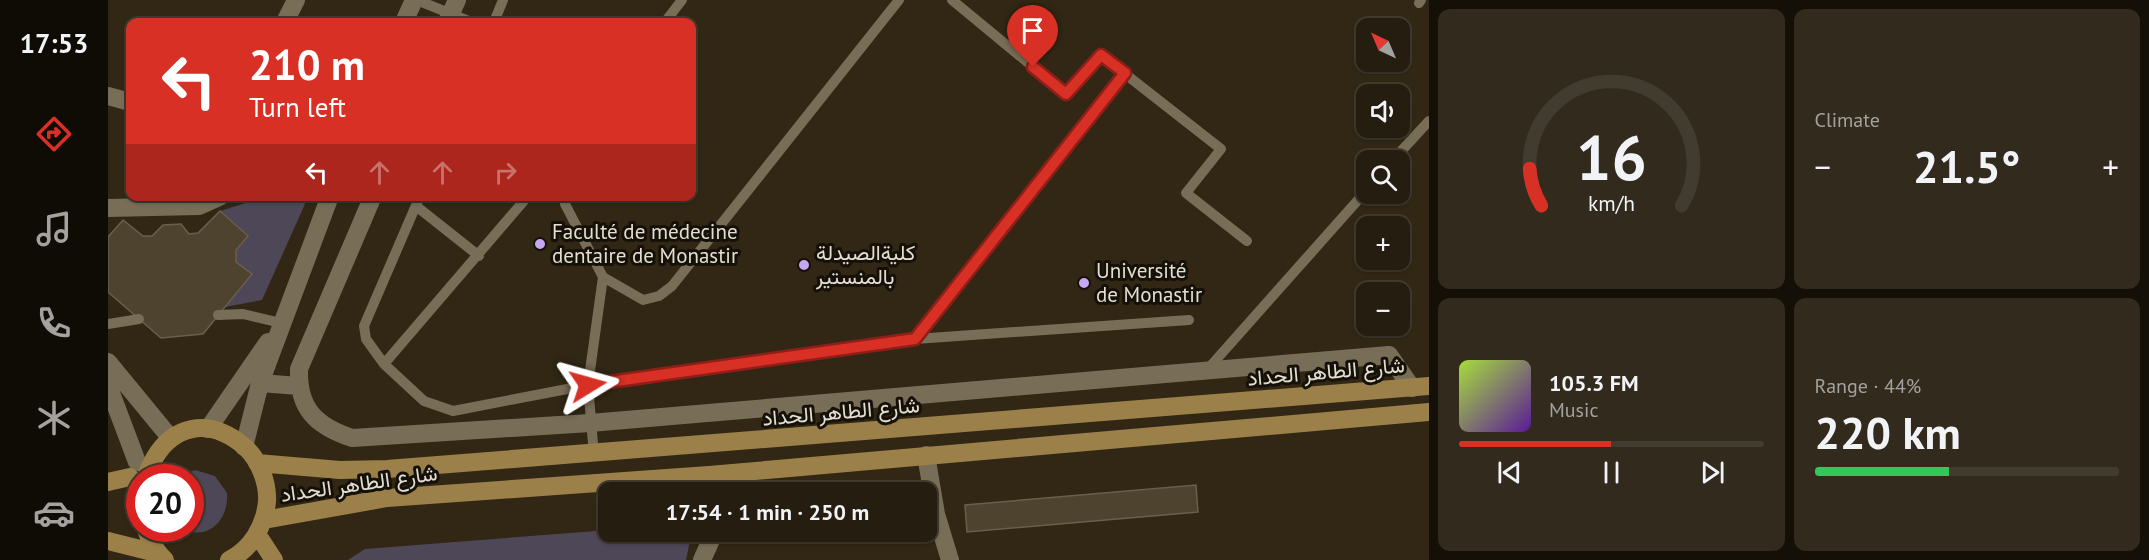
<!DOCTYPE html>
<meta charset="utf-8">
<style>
:root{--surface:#251d0f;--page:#312a1d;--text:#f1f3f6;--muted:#a3a29e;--line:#423b2f;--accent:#d93025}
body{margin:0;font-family:"PT Sans",Vazirmatn,sans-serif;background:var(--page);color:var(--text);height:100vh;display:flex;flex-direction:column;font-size:22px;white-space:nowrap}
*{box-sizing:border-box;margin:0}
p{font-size:20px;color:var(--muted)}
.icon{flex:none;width:33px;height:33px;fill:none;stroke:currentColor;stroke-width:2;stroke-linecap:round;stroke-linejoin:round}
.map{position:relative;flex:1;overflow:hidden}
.panel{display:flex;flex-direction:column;gap:9px;padding:9px;background:#141008;width:720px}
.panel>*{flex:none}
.banner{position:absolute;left:18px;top:18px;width:570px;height:183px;border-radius:12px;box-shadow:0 2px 4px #0004,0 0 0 2px var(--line);background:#d93025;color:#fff;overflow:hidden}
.needle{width:39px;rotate:316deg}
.buttons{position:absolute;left:1248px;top:18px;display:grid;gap:12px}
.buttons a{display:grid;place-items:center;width:54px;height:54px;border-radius:12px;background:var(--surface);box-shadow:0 2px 4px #0004,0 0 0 2px var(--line);font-size:30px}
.speed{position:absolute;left:18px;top:464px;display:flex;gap:12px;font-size:30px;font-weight:700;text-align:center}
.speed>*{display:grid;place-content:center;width:78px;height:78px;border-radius:50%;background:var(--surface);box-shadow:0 2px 4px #0004,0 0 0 2px var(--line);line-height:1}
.speed .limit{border:9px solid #d22;background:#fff;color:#111}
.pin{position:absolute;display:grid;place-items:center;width:51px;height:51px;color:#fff;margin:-62px -26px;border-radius:50% 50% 50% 0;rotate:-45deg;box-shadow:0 0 6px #0007}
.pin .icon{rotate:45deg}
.me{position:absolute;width:66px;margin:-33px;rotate:82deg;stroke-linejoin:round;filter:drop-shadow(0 0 4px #0008)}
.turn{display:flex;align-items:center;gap:21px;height:126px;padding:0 24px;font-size:27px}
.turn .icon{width:78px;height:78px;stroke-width:2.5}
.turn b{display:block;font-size:42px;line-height:51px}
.lanes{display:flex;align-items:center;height:57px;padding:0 24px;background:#0003;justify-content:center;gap:30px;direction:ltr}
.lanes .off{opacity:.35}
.big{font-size:45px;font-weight:800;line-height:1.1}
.panel .card{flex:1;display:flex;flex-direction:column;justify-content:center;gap:9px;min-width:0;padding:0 21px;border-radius:12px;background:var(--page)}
.panel .dial{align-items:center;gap:0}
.dial svg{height:156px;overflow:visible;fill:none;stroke:var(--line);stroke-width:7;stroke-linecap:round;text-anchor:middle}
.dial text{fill:var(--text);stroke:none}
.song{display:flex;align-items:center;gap:18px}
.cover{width:72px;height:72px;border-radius:9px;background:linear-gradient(135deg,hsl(80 70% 55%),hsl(270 70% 35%))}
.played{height:6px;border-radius:3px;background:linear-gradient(90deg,var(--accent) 50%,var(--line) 50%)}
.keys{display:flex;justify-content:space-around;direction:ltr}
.heat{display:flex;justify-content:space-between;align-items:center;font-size:33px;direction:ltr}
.charge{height:9px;border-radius:4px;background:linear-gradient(90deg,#34c759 44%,var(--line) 0)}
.panel .tiles{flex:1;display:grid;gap:9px;grid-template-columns:repeat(2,1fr)}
.trip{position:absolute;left:490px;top:482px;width:339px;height:60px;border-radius:12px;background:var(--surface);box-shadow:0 2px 4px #0004,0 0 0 2px var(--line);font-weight:800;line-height:60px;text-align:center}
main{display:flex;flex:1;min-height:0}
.dock{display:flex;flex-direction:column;width:108px;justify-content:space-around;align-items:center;background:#0f0c06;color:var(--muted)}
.dock .icon{width:42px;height:42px}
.dock .selected{color:var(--accent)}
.dock b{font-size:27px;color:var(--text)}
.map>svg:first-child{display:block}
</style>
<main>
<nav class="dock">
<b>17:53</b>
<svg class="icon selected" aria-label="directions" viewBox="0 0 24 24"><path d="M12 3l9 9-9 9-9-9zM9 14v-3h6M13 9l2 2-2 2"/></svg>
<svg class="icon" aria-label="music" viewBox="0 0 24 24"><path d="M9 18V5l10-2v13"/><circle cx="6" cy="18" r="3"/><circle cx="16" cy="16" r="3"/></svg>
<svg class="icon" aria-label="phone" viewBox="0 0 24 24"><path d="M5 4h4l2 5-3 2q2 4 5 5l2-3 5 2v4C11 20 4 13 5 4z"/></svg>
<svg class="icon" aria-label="climate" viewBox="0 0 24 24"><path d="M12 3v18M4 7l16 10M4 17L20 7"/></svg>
<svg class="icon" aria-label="car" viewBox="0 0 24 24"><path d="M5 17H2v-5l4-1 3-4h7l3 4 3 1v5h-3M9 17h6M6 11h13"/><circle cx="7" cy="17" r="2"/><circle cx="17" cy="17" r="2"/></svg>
</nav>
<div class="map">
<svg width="1321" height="560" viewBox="0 0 1321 560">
<rect width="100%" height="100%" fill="#312714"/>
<path fill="#4e4758" d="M157,197h35l5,7 -43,96 -37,7 27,-33 -16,-12v-12l12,-14 -28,-25z
M87,470l20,6 12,17c2,28 -20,49 -47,35h10v-51h-12z
M501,530l83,1 -6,29h-338l17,-11z"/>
<path fill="#4e432f" stroke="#6a5f4a" stroke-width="1.5" d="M112,211l28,25 -12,14v12l16,12 -49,60 -42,4 -53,-46v-55l15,-17 20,16h9l11,-11 18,-1 8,10 9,-1z
M1088,485l2,27 -231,20 -2,-27z"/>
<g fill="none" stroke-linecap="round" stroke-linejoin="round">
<path stroke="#786d57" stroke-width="10" d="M309,0l54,22
M844,0l114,94 35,-39 120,94 -35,44 61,48
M1311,3l2,-3
M386,22l9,-22
M557,22l17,-22
M1285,160l36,-39
M420,196l-144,168 40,37 29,10 135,-26 327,-46 274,-19
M458,196l-1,8 38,73 40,23 16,-4 13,-10 227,-286
M308,206l63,50
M110,315l25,-1 38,9
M0,324l31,-5
M807,339l210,-266
M276,364l-18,-25 -2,-13 56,-130
M1099,370l159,-179
M486,455l-6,-70 15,-108"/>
<path stroke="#786d57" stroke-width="18" d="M177,22l11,-22
M339,22l10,-22
M0,96l22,6
M265,196l-74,173c-1,40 17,57 53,69l238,-15 799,-68 23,33
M0,208l91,-2 22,-10
M152,383l39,3
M818,455l10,59 14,46
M601,475l3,17
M594,560l13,-29"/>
<path stroke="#786d57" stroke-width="18" d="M296,22l10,-22
M0,362l60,73
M0,385l29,77
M100,429l60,-87
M136,447l16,-64 70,-187"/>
<path stroke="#9b804a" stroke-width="18" d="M149,463l83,7 47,-1 1042,-83
M0,482l22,-5
M156,520l123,-22 322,-23 720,-63
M149,534l17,26
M0,541l44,11
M57,560c-57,-55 2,-179 80,-113 14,13 23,35 22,54 -2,25 -16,48 -38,59"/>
</g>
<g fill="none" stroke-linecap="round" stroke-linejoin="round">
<defs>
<path id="route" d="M480,385l327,-46 210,-266 -24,-18 -35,39 -33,-27"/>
</defs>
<use href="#route" stroke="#8d1f18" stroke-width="15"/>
<use href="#route" stroke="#d93025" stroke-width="10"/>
</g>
<g fill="#c5a6f0" stroke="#151109" stroke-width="2">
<circle cx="432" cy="244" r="6"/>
<circle cx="696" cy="265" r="6"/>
<circle cx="976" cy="283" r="6"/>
</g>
<g text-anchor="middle" stroke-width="6" stroke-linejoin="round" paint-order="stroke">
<g font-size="21" fill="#e4ded2" stroke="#151109" text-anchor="start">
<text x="444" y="239">Faculté de médecine<tspan x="444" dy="24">dentaire de Monastir</tspan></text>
<text x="708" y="260">كليةالصيدلة<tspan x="708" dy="24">بالمنستير</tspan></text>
<text x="988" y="278">Université<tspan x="988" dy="24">de Monastir</tspan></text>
</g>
<g font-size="21" fill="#e4ded2" stroke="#151109">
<text transform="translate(1218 372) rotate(-5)" y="7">شارع الطاهر الحداد</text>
<text transform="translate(733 412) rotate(-5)" y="7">شارع الطاهر الحداد</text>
<text transform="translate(251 484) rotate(-8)" y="7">شارع الطاهر الحداد</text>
</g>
</g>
</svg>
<div class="buttons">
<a><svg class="needle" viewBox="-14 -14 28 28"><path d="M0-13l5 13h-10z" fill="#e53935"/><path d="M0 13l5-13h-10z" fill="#a3a29e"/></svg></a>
<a><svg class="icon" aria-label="sound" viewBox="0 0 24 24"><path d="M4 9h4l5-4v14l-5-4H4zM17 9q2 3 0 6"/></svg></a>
<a><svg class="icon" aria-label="search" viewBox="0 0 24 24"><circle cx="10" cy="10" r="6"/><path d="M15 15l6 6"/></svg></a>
<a>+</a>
<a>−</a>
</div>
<div class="speed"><div class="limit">20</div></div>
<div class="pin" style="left:925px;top:67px;background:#d93025"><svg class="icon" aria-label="arrive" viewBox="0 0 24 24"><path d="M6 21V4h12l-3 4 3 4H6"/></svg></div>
<svg class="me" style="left:480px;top:385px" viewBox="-20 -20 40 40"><path d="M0-17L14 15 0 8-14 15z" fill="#d93025" stroke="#fff" stroke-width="4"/></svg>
<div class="trip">17:54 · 1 min · 250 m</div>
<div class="banner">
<div class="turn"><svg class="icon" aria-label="left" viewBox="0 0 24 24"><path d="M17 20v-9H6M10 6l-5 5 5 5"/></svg><div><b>210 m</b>Turn left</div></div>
<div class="lanes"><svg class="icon" aria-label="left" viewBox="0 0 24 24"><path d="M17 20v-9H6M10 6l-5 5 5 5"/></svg><svg class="icon off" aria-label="ahead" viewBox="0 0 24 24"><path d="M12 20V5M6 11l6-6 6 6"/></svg><svg class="icon off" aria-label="ahead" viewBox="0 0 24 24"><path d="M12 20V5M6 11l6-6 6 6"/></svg><svg class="icon off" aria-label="right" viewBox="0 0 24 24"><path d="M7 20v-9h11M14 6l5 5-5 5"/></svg></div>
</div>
</div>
<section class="panel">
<div class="tiles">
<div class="card dial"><svg viewBox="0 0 100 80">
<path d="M14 69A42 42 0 1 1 86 69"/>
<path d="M14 69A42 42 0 0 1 8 50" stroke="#d93025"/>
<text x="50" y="56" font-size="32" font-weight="700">16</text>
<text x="50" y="72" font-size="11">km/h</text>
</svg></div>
<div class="card"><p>Climate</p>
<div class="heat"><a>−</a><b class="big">21.5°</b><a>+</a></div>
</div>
<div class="card">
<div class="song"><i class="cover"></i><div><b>105.3 FM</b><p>Music</p></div></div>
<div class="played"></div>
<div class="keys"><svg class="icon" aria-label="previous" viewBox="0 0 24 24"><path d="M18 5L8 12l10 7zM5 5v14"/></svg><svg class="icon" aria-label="pause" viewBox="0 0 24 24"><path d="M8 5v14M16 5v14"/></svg><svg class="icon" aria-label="next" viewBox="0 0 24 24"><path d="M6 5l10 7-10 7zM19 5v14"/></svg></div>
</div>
<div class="card"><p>Range · 44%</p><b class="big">220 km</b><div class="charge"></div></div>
</div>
</section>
</main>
